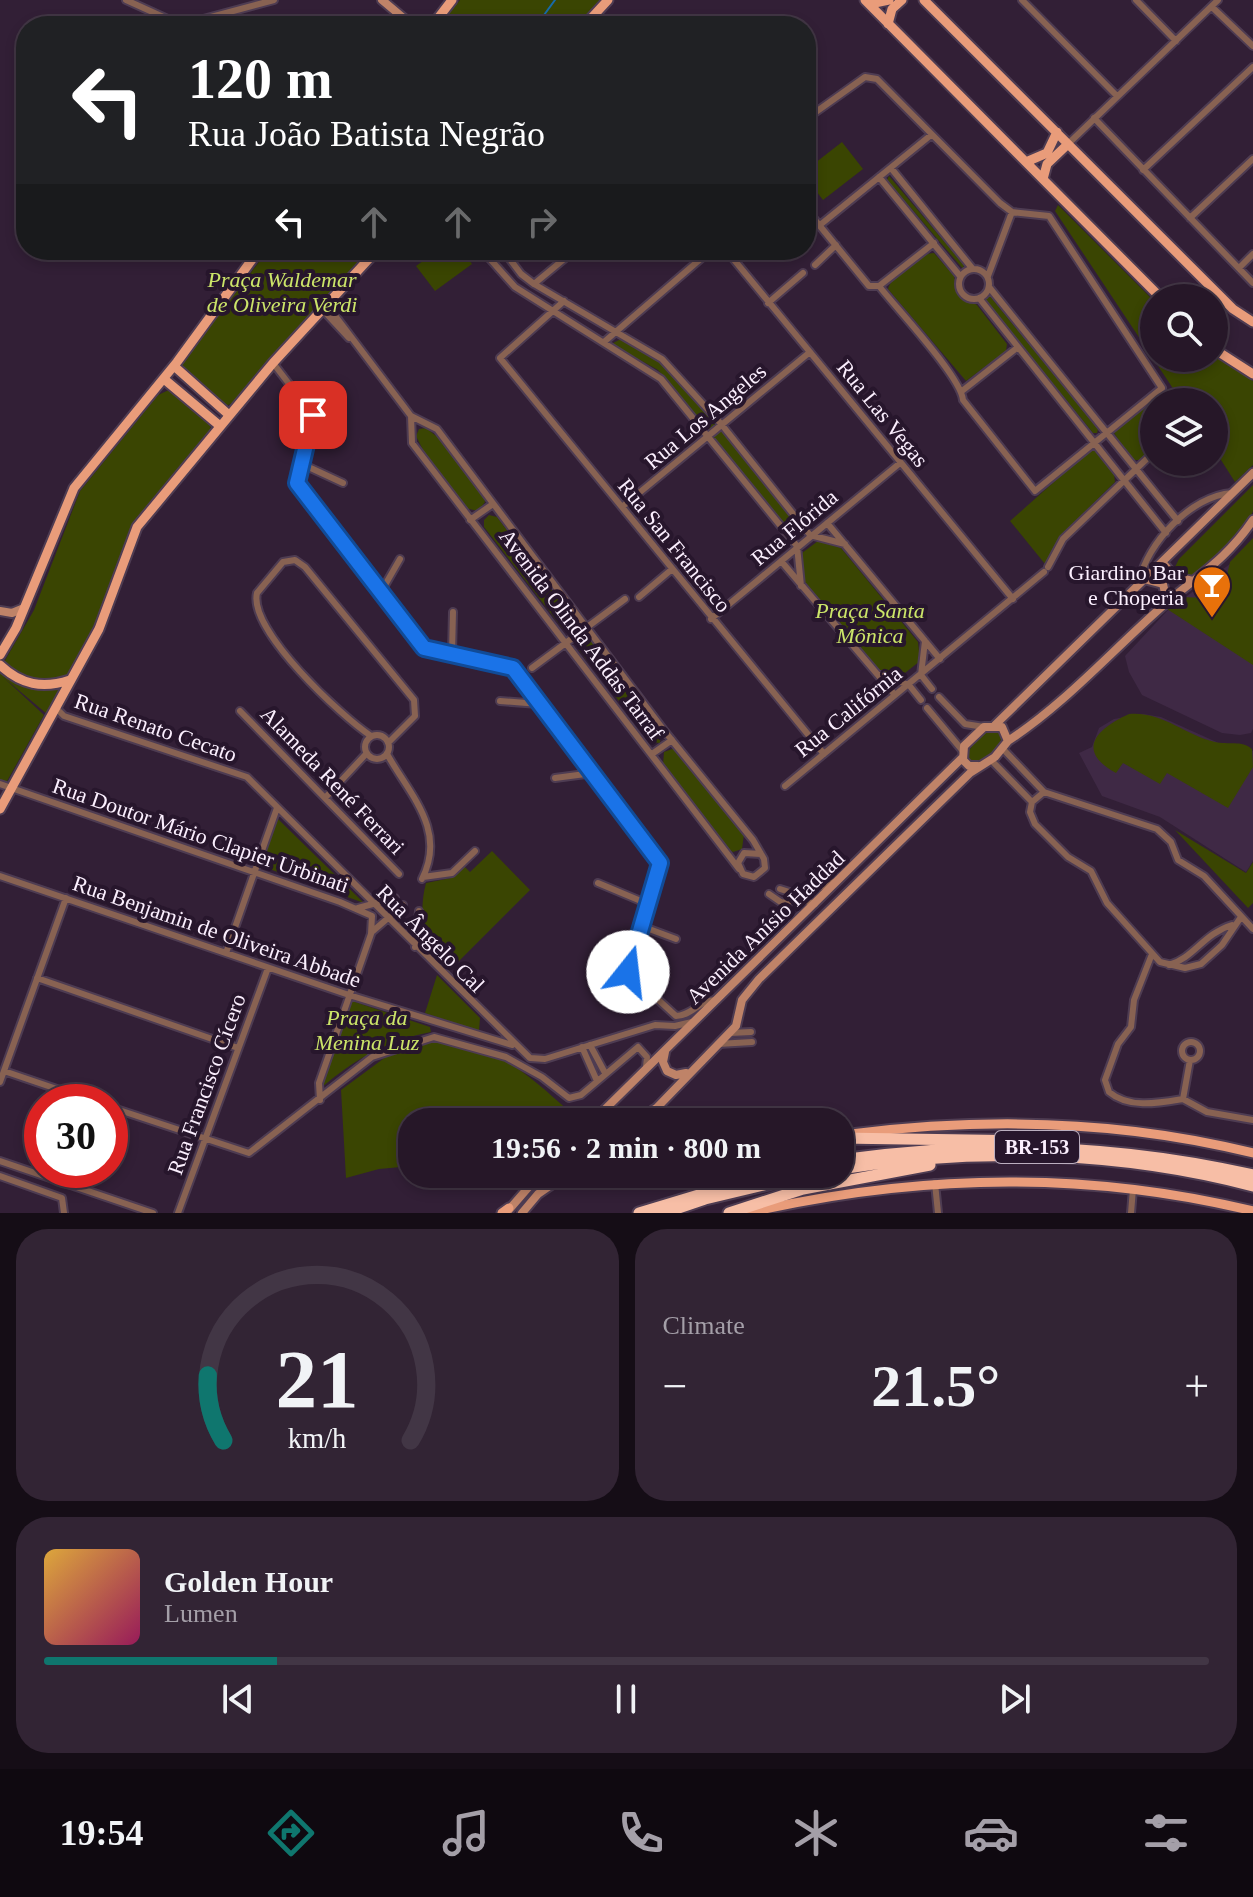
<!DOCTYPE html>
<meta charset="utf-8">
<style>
:root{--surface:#261728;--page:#322434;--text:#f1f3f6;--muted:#a49fa8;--line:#423645;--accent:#0f766e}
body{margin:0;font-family:"Times New Roman",serif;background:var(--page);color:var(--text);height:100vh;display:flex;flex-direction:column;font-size:30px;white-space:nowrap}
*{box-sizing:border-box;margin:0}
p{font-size:26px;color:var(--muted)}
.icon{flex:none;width:44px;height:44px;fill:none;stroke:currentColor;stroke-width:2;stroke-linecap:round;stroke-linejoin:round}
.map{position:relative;height:1213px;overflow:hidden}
.details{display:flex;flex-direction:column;gap:16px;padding:16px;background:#150d16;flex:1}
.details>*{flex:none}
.hud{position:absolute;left:16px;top:16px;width:800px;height:244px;border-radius:32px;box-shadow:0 4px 12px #0003,0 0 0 2px var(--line);background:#202124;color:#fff;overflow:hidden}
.controls{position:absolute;left:1140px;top:284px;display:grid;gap:16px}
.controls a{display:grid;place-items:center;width:88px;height:88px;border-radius:50%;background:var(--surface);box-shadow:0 4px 12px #0003,0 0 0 2px var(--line);font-size:40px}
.speed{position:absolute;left:24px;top:1084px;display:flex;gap:16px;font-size:40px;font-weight:700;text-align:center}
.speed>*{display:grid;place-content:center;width:104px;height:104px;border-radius:50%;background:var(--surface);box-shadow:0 4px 12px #0003,0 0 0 2px var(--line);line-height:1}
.speed .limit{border:12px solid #d22;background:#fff;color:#111}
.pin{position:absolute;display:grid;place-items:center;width:68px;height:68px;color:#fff;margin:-34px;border-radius:16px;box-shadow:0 4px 12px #0006}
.me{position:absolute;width:88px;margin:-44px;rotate:16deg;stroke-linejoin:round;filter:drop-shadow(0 0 6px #0008)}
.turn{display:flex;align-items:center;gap:28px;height:168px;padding:0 40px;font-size:36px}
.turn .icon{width:104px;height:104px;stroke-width:2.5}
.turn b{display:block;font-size:56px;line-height:68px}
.lanes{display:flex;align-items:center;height:76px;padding:0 40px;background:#0003;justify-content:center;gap:40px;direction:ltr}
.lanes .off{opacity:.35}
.big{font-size:60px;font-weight:700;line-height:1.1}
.details .widget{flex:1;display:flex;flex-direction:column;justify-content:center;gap:12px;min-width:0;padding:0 28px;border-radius:32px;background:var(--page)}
.details .dial{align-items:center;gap:0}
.dial svg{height:208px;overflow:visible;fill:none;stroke:var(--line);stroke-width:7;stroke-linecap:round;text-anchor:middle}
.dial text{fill:var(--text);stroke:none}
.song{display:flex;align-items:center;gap:24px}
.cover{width:96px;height:96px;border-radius:12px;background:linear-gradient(135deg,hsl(40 70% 55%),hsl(330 70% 35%))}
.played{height:8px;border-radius:4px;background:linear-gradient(90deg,var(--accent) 20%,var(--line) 20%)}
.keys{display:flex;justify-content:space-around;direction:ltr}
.heat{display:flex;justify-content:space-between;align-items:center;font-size:44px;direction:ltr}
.details .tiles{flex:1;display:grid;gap:16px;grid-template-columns:1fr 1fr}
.widget:last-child{grid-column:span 2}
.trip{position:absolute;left:398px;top:1108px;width:456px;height:80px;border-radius:32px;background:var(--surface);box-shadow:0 4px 12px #0003,0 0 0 2px var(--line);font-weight:700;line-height:80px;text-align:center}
.dock{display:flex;height:128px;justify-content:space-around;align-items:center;background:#0f0910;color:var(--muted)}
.dock .icon{width:56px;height:56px}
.dock .current{color:var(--accent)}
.dock b{font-size:36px;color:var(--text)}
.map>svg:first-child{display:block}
</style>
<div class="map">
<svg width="1253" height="1213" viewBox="0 0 1253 1213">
<rect width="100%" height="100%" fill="#321f36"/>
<path fill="#3f2945" d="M1253,542v187l-2,4 -11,2 -18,-2 -80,-38 -13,-23 -4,-16 42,-45 67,-50z
M1143,714l18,3 62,28 18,-1 12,7v110l-7,11 -86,-55 -58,-21 -23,-43 13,-6 7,-19 15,-9z"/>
<path fill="#3a4502" d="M460,0h142l-23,26h-140z
M842,142l21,27 -40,31 -17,-22v-8z
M889,176l75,89 -1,4 -76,-89z
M1058,205l96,96v57l60,-2 39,25v84l-18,17 -21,-33v-47h-32l-127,-191z
M268,250h102l-135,152 -9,4 -44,-39v-4z
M438,250h24l10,14 -37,27 -19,-25z
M934,253l20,23 4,18 19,11 30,39 -1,7 -40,30 -78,-92c4,-14 32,-36 46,-36z
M985,295h4l109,134 -1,4h-4l-109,-135z
M621,339l43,25 52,62 -6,6 -52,-62 -47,-26z
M171,389l40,35 -1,6 -76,95 -39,106 -48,83 -44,-37 41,38 -38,68 -6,-2v-112l34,-59 46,-119 78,-96z
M1166,390l8,12h-20v44l-14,14h-8l-18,-27z
M426,428l14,11 43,54 2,9 -7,9 -13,-3 -36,-46 -13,-26 3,-7z
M721,429l83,105 -7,5 -85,-103z
M1090,450h5l19,24 1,8 -54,53 -16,29 -35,-43z
M1253,485c0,7 0,19 0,26 -7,21 -53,75 -76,64l-2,-8 4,-8z
M489,515l8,2 78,103 -2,9h-10l-79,-102v-7z
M1253,538v127l-86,-56 14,-12 27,1 10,-4 7,-10 5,-22z
M818,541l23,7 77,94 2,19 -20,16 -22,-6 -76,-93v-25z
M584,639l7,2 70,91 -1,11 -9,-1 -72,-92z
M1129,714c33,-3 56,21 86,28 13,3 27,-2 37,7l1,18 -25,41 -61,-35 -7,11 -37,-21 -7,10c-42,-23 -18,-45 13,-59z
M991,730h8l3,5c-2,15 -16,28 -32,26l-4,-6 13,-19z
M675,748l69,86 -2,15 -9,3 -8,-5 -62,-82 1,-13z
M278,819l86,84 -103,-37z
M1175,830l71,43 7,-11v41l-5,5z
M492,851l38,39 -81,81 -27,-40c1,-20 -1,-29 4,-48l25,-5 13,-12 6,6z
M437,975l43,43 -1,13 -54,-18z
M352,1001l78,26 1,5c-43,8 -78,28 -111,57z
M435,1040c63,6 90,32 135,72l-12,10h-146v44l-33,3 -33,9 -5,-88 46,-34z"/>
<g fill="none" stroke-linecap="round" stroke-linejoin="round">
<path stroke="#186aa7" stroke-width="2" d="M536,26l19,-26"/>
<defs>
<path id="street" d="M126,0l55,25 93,-25
M1022,0l94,95
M1136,0l40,41
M1212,7l41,39
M1094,118l159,165
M806,119l59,-42 12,2 123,124 12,9 37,4 113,172 -127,103 -72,-91c-2,-23 -66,-91 -84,-114h-10l-63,-77
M1068,144l150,-144
M891,168l81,100
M1143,170l110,-103
M879,177l81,99
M1190,218l63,-59
M820,225l111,-90
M482,250l33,37 146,92 136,167 4,40
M503,250l18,24 13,10 128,75 60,66 88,110 35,9
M726,250l287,349
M815,265l21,-20
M1239,268l14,-14
M959 284a15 15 0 1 1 30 0a15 15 0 1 1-30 0Z
M988,276l24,-64
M534,284l41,-34
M879,286l55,-43
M989,287l189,234
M979,298l187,235
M564,301l-64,57 324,396
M768,303l35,-30
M327,305l84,111 26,13 229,304 87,107 11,19 1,9 -11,9 -11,-3 -5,-11 6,-10 17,1
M322,309l27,29
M604,342l107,-92
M273,363l40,52 -16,68 127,165 89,20 147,195 -32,109 48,44c16,0 24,-17 41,-16
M962,391l56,-44
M411,416l1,27 327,426
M302,464l41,19
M622,507l188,-155
M470,520l23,-16
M827,523l113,136
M781,561l114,134
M1048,567l15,-28 91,-87
M1139,582c8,-39 52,-86 93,-89
M381,592l19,-33
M639,597l32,-27
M711,619l189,-156
M925,641l-4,34 11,14
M452,653l1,-41
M532,668l93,-69
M877,674l32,11 12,15
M939,697l26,27 19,3
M500,701l39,3
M55,707l9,9 183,61 283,281 15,1 110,-34 20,1 17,-4
M927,708l35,42
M240,711l159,163
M365 747a12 12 0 1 1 24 0a12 12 0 1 1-24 0Z
M371,736c-29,-19 -123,-106 -114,-143l26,-31 12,-2 10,7 109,133 1,16 -27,27
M1003,749l41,43 113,37 14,13 7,18 26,16 49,53
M387,754c23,41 60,76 35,125
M652,754l20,-14
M991,760l41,42
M555,778l38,-5
M0,784l340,118 32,14 -1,18 -52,149 1,17
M785,786l259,-214
M1044,792l-12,10 -2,10 5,12 33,33 23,14 16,32 53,59 25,6 16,-4 21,-19 19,-28
M325,798l41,-44
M0,876l349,119 163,50
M423,877l29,-4 23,-22
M598,883l50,21
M780,889l19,6 35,-13
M769,894l13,9 17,-4 16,5
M358,908l37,-10
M641,926l35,13
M373,931l30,-26
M415,947l4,-36
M226,953l51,-145
M1152,954l-18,46 -3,27 -13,17 -13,36 4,12c20,17 50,11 74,7l24,13 46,8
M1169,965c25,-7 34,-31 63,-40
M37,978l201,70
M730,1033l21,-1
M1182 1051a9 9 0 1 1 18 0a9 9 0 1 1-18 0Z
M718,1044l34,-2
M590,1045l15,28
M582,1047l15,34
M638,1047l9,10 -1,10
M4,1071l91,31
M0,1082l66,-184
M1183,1099l7,-39
M110,1107l139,46 123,-96 62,-20 72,20 36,20 27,21 12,-3 57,-48
M0,1161l153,52
M0,1176l62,22 2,15
M935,1183l3,30
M178,1213l90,-245
M1131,1213l2,-24"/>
<path id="secondary" d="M382,0l31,26
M1162,562l13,15 18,4
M1144,579l19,5 4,18
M0,611l12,2 12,-5
M995,725l258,-252
M1008,741c55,-36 99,-85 148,-129 36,-33 69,-50 97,-92
M665,1052l-2,10 4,9 9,4 10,-2
M592,1122l370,-364
M643,1122l93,-96 6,-26 17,-21 211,-206 25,-16 13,-16 -6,-14h-18l-20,19 -1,14 6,6h9
M507,1212l33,-38
M522,1213l16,-19 29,-20"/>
<path id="primary" d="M865,0l296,298
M924,0l309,309 20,13
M870,4l19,-4
M888,24l4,-15 10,-9
M432,26l20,-26
M584,26l24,-26
M1026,162l21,-9 10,-21
M1043,179l4,-15 21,-20
M1214,349l39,25
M174,366l55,49
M164,379l56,47
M0,655l16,-27 58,-140 103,-126 82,-112
M0,665c21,20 43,24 70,15
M0,809l99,-180 38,-102 136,-164 104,-113
M648,1122l6,-12
M851,1134c135,-17 270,-14 402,19
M502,1213l7,-5
M747,1213c168,-39 338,-43 506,-2"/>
<path id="highway" d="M840,1138l194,3
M840,1160c138,-20 277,-16 413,15
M840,1169c136,-22 280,-18 413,17
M639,1213l129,-39
M664,1213l41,-14 105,-25
M729,1213l74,-24 127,-24"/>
</defs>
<use href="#street" stroke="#4e3c52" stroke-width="10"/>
<use href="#secondary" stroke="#4e3c52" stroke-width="12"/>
<use href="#primary" stroke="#4e3c52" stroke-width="13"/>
<use href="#highway" stroke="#4e3c52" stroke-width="15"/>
<use href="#street" stroke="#886252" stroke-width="6"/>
<use href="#secondary" stroke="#bf8368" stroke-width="8"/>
<use href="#primary" stroke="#e99c7a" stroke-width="9"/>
<use href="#highway" stroke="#f7bea6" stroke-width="11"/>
</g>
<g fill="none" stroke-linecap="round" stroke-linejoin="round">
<defs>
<path id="route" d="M313,415l-16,68 127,165 89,20 147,195 -32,109"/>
</defs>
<use href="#route" stroke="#114b97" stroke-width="20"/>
<use href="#route" stroke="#1a73e8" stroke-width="14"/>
</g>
<defs>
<symbol id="bar-pin" viewBox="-11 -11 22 30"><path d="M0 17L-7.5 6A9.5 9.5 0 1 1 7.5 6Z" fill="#e8710a" stroke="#27162c"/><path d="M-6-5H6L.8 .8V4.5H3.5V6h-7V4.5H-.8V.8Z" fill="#fff"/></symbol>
</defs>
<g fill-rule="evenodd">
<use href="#bar-pin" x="1190" y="563" width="44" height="60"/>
</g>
<g text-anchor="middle" stroke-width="8" stroke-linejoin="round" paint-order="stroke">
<rect fill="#27162c" stroke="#bbaebf" stroke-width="2" x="995" y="1131" width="84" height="32" rx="6"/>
<g font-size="20" font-weight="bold" fill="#fbeffe">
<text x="1037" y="1154">BR-153</text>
</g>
<g font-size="22" font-style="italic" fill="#cce569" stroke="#27162c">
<text x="282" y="287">Praça Waldemar<tspan x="282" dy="25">de Oliveira Verdi</tspan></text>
<text x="870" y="618">Praça Santa<tspan x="870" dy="25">Mônica</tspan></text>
<text x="367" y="1025">Praça da<tspan x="367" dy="25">Menina Luz</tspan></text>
</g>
<g font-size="22" fill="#fbeffe" stroke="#27162c">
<text transform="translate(883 413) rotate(51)" y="8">Rua Las Vegas</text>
<text transform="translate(705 416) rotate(-40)" y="8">Rua Los Angeles</text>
<text transform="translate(794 527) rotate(-40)" y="8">Rua Flórida</text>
<text transform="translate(675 545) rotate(51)" y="8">Rua San Francisco</text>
<text transform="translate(582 634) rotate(53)" y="8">Avenida Olinda Addas Tarraf</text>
<text transform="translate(848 711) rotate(-39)" y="8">Rua Califórnia</text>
<text transform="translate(156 727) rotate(19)" y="8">Rua Renato Cecato</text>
<text transform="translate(333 780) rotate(46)" y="8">Alameda René Ferrari</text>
<text transform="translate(201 835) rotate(19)" y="8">Rua Doutor Mário Clapier Urbinati</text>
<text transform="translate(765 927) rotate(-44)" y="8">Avenida Anísio Haddad</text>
<text transform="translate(217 931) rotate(19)" y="8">Rua Benjamin de Oliveira Abbade</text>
<text transform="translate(431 938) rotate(45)" y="8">Rua Ângelo Cal</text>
<text transform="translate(206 1084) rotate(-70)" y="8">Rua Francisco Cícero</text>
</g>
<g font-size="22" fill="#fbeffe" stroke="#27162c" text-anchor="end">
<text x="1184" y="580">Giardino Bar<tspan x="1184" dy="25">e Choperia</tspan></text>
</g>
</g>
</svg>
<div class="controls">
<a><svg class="icon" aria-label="search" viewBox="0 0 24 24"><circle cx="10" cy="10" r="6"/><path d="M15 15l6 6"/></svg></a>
<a><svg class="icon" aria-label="layers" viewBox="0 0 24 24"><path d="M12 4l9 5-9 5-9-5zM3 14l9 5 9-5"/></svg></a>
</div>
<div class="speed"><div class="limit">30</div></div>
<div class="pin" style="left:313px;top:415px;background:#d93025"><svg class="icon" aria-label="arrive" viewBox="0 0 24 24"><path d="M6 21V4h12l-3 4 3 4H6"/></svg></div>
<svg class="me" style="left:628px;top:972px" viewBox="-20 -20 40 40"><circle r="19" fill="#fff"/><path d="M0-13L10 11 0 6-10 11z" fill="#1a73e8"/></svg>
<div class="trip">19:56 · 2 min · 800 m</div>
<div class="hud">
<div class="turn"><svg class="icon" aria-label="left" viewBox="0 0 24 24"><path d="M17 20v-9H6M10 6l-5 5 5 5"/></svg><div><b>120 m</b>Rua João Batista Negrão</div></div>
<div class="lanes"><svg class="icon" aria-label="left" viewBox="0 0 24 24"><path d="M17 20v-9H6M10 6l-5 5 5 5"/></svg><svg class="icon off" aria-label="ahead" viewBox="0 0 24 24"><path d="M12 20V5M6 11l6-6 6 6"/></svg><svg class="icon off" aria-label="ahead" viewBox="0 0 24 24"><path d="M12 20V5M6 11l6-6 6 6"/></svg><svg class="icon off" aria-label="right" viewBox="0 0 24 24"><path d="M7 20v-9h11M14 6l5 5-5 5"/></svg></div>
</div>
</div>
<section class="details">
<div class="tiles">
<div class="widget dial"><svg viewBox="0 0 100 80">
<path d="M14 69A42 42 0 1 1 86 69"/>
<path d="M14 69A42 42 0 0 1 8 44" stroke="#0f766e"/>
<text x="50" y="56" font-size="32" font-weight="700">21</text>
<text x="50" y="72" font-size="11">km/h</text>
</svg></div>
<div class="widget"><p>Climate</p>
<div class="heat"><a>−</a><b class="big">21.5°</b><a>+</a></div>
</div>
<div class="widget">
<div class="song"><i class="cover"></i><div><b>Golden Hour</b><p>Lumen</p></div></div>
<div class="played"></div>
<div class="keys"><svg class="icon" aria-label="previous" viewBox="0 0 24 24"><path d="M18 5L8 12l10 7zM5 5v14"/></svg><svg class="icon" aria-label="pause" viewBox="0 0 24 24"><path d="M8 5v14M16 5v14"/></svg><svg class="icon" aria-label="next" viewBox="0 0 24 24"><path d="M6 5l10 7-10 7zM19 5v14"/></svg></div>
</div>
</div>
</section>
<nav class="dock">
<b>19:54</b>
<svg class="icon current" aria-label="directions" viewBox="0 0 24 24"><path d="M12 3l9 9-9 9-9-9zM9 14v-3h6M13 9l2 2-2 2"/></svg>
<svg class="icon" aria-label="music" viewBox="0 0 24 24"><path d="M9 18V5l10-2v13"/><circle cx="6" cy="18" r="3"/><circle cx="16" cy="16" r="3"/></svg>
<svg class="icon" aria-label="phone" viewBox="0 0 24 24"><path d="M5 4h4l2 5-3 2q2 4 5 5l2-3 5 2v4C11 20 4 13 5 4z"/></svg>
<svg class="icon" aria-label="climate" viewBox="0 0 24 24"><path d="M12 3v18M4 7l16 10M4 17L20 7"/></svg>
<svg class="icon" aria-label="car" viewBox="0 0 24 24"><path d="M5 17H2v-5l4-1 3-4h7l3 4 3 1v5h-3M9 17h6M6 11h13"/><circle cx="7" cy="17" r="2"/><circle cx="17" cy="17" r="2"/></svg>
<svg class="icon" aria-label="filters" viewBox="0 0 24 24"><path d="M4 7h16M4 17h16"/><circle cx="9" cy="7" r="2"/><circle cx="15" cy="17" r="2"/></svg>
</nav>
